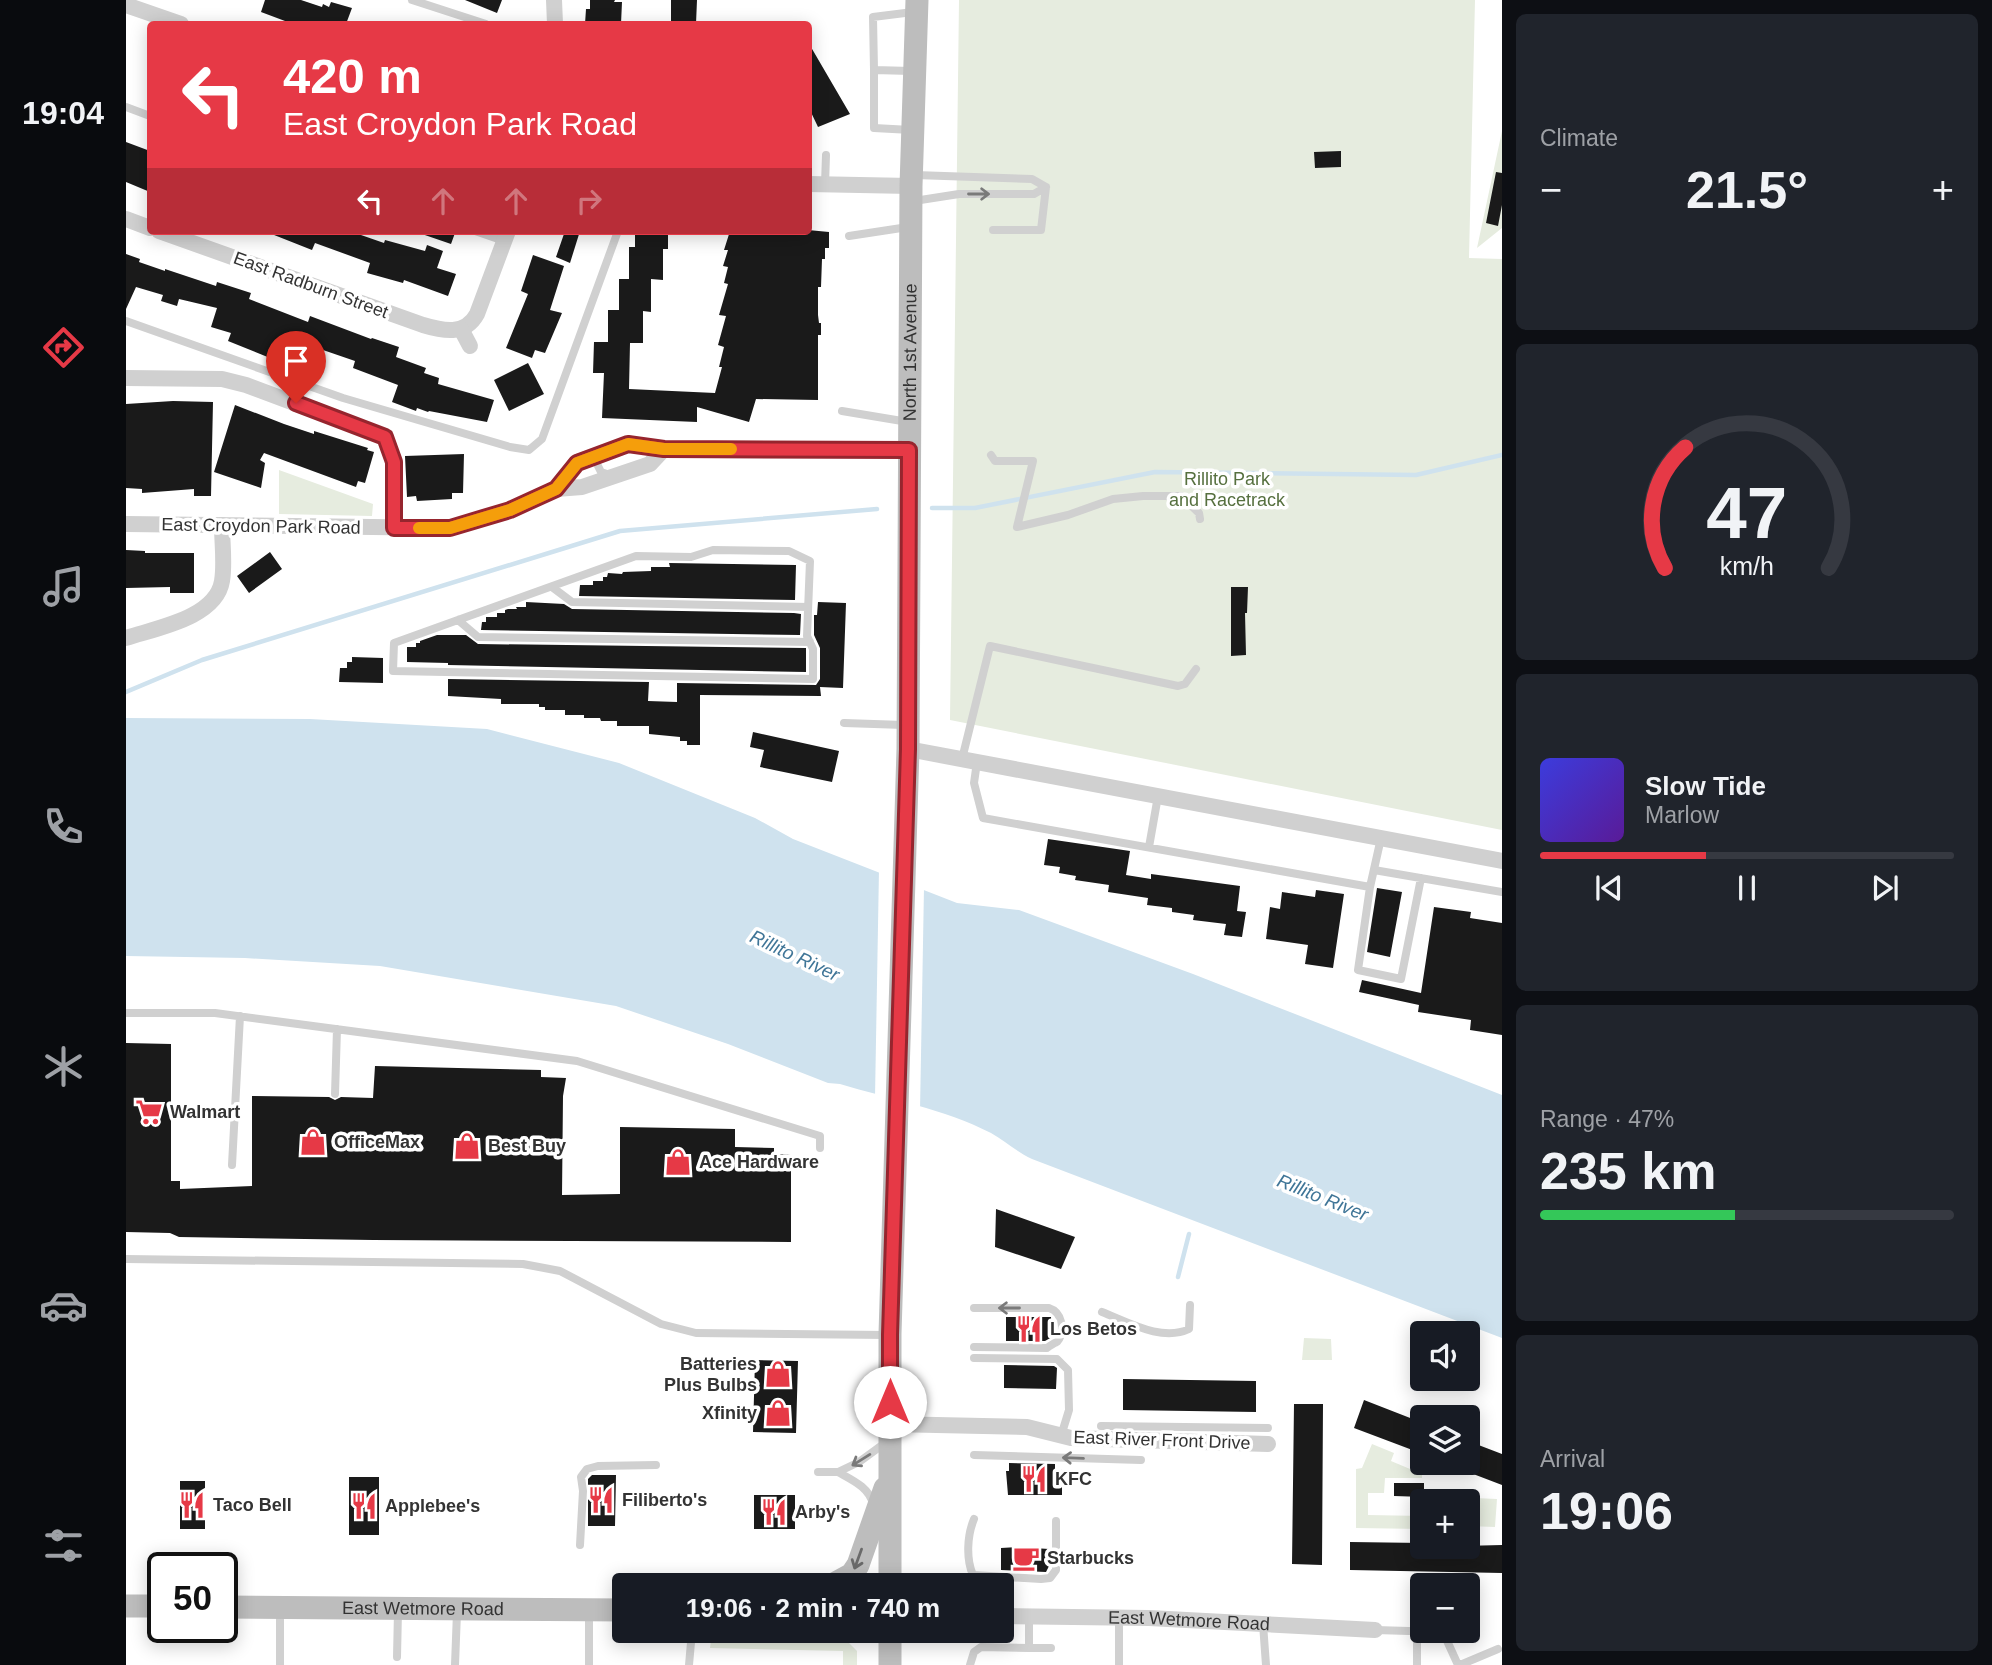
<!DOCTYPE html>
<meta charset="utf-8">
<style>
:root{--surface:#171b24;--page:#20242c;--text:#f1f3f6;--muted:#9ea1a6;--line:#363941;--accent:#e63946}
body{margin:0;font-family:Arial,sans-serif;background:var(--page);color:var(--text);height:100vh;display:flex;flex-direction:column;font-size:26px;white-space:nowrap}
*{box-sizing:border-box;margin:0}
p{font-size:23px;color:var(--muted)}
.icon{flex:none;width:38px;height:38px;fill:none;stroke:currentColor;stroke-width:2;stroke-linecap:round;stroke-linejoin:round}
.map{position:relative;flex:1;overflow:hidden}
.sheet{display:flex;flex-direction:column;gap:14px;padding:14px;background:#0d0f14;width:490px}
.sheet>*{flex:none}
.banner{position:absolute;left:21px;top:21px;width:665px;height:214px;border-radius:7px;box-shadow:0 4px 18px #0003;background:#e63946;color:#fff;overflow:hidden}
.tools{position:absolute;left:1284px;top:1321px;display:grid;gap:14px}
.tools a{display:grid;place-items:center;width:70px;height:70px;border-radius:7px;background:var(--surface);box-shadow:0 4px 18px #0003;font-size:35px}
.speed{position:absolute;left:21px;top:1552px;display:flex;gap:14px;font-size:35px;font-weight:700;text-align:center}
.speed>*{display:grid;place-content:center;width:91px;height:91px;border-radius:50%;background:var(--surface);box-shadow:0 4px 18px #0003;line-height:1}
.speed .limit{border:4px solid #111;border-radius:10px;background:#fff;color:#111}
.pin{position:absolute;display:grid;place-items:center;width:60px;height:60px;color:#fff;margin:-72px -30px;border-radius:50% 50% 50% 0;rotate:-45deg;box-shadow:0 0 7px #0007}
.pin .icon{rotate:45deg}
.me{position:absolute;width:77px;margin:-38px;rotate:0deg;stroke-linejoin:round;filter:drop-shadow(0 0 5px #0008)}
.turn{display:flex;align-items:center;gap:24px;height:147px;padding:0 21px;font-size:32px}
.turn .icon{width:91px;height:91px;stroke-width:2.5}
.turn b{display:block;font-size:49px;line-height:60px}
.lanes{display:flex;align-items:center;height:66px;padding:0 21px;background:#0003;justify-content:center;gap:35px;direction:ltr}
.lanes .off{opacity:.35}
.big{font-size:52px;font-weight:600;line-height:1.1}
.sheet .card{flex:1;display:flex;flex-direction:column;justify-content:center;gap:10px;min-width:0;padding:0 24px;border-radius:10px;background:var(--page)}
.sheet .dial{align-items:center;gap:0}
.dial svg{height:182px;overflow:visible;fill:none;stroke:var(--line);stroke-width:7;stroke-linecap:round;text-anchor:middle}
.dial text{fill:var(--text);stroke:none}
.song{display:flex;align-items:center;gap:21px}
.cover{width:84px;height:84px;border-radius:10px;background:linear-gradient(135deg,hsl(240 70% 55%),hsl(270 70% 35%))}
.played{height:7px;border-radius:4px;background:linear-gradient(90deg,var(--accent) 40%,var(--line) 40%)}
.keys{display:flex;justify-content:space-around;direction:ltr}
.heat{display:flex;justify-content:space-between;align-items:center;font-size:38px;direction:ltr}
.charge{height:10px;border-radius:5px;background:linear-gradient(90deg,#34c759 47%,var(--line) 0)}
.trip{position:absolute;left:486px;top:1573px;width:402px;height:70px;border-radius:7px;background:var(--surface);box-shadow:0 4px 18px #0003;font-weight:600;line-height:70px;text-align:center}
main{display:flex;flex:1;min-height:0}
.dock{display:flex;flex-direction:column;width:126px;justify-content:space-around;align-items:center;background:#090b0e;color:var(--muted)}
.dock .icon{width:49px;height:49px}
.dock .active{color:var(--accent)}
.dock b{font-size:32px;color:var(--text)}
.map>svg:first-child{display:block}
</style>
<main>
<nav class="dock">
<b>19:04</b>
<svg class="icon active" aria-label="directions" viewBox="0 0 24 24"><path d="M12 3l9 9-9 9-9-9zM9 14v-3h6M13 9l2 2-2 2"/></svg>
<svg class="icon" aria-label="music" viewBox="0 0 24 24"><path d="M9 18V5l10-2v13"/><circle cx="6" cy="18" r="3"/><circle cx="16" cy="16" r="3"/></svg>
<svg class="icon" aria-label="phone" viewBox="0 0 24 24"><path d="M5 4h4l2 5-3 2q2 4 5 5l2-3 5 2v4C11 20 4 13 5 4z"/></svg>
<svg class="icon" aria-label="climate" viewBox="0 0 24 24"><path d="M12 3v18M4 7l16 10M4 17L20 7"/></svg>
<svg class="icon" aria-label="car" viewBox="0 0 24 24"><path d="M5 17H2v-5l4-1 3-4h7l3 4 3 1v5h-3M9 17h6M6 11h13"/><circle cx="7" cy="17" r="2"/><circle cx="17" cy="17" r="2"/></svg>
<svg class="icon" aria-label="filters" viewBox="0 0 24 24"><path d="M4 7h16M4 17h16"/><circle cx="9" cy="7" r="2"/><circle cx="15" cy="17" r="2"/></svg>
</nav>
<div class="map">
<svg width="1376" height="1665" viewBox="0 0 1376 1665">
<rect width="100%" height="100%" fill="#fff"/>
<path fill="#e6ecdf" d="M833,0h516l-6,258 33,1v571l-552,-110z
M1376,131v97l-25,20z
M153,470l94,34 -1,12 -93,-2z
M1178,1338l27,1 1,21h-30z
M1246,1444l22,9 -3,8 31,13v4h-37l-1,15h-16v22l55,1v13l-67,-1v-59l6,-1z
M1326,1497l45,2 -2,28 -27,-1v-24l-16,-1z
M585,1641l138,2 8,8v14h-14v-14l-133,-3z"/>
<path fill="#cfe2ee" d="M0,718l184,1 177,10 132,34 136,55 38,21 164,64 62,7 174,64 309,121v243l-470,-179c-15,-7 -27,-18 -41,-26 -47,-24 -101,-34 -151,-49l-12,-1 -100,-39 -112,-38 -236,-40 -135,-8 -119,-2z"/>
<path fill="#fff" d="M753,869l45,18 -4,224 -45,-13z"/>
<g fill="none" stroke-linecap="round" stroke-linejoin="round">
<path stroke="#cfe2ee" stroke-width="4.5" d="M806,508h43l180,-36 261,3 86,-20
M0,692l76,-32 418,-129 257,-22
M1052,1277l11,-43"/>
</g>
<path fill="#1a1a1a" d="M139,0h36l21,7 1,-3 6,3 2,-5 21,6 -6,16h-53l-32,-12z
M339,0h37l-5,13z
M464,0h25l-1,2h8l-1,22h-36l1,-15h4z
M545,0h26l-1,24h-25z
M682,42l42,72 -32,13 -10,-21z
M0,142l24,9v41l-24,-10z
M1215,151v16l-26,1 -1,-16z
M1370,172l6,1v32l-4,21 -12,-3z
M682,230l21,2v16h-4v11h-3l-1,28h-3v28l1,8h2v12h-3v65l-62,-1 -7,23 -52,-15v15l-95,-4 2,-45h-11l1,-31h14v-32h11v-31h10v-32h6v-16h33v18h-5v31l-12,-1v33l-8,-1v32h-13l-1,46 86,4 7,-26h-3l5,-20 -6,-2 8,-29 -7,-1 9,-31 -4,-1 4,-16 -5,-1 5,-16h-4l6,-19z
M138,231h98l-1,4 23,8 1,-3 40,11 2,-6 16,6 -6,17 19,6 -8,22 -44,-16 -1,3 -36,-10 3,-10 -55,-20 -3,7z
M294,231h29l6,2 -4,11 -32,-11z
M439,231h15l-10,32 -14,-6z
M0,254l14,5 -1,3 26,9v-2l51,17 1,-4 34,11 -2,6 59,23 2,-6 61,23 1,-1 27,9 -3,10 30,11 -2,5 15,5 -1,6 56,16 -7,22 -58,-11 -1,1 -11,-4 -1,3 -24,-9 6,-17 -45,-17 2,-7 -32,-11 -2,6 -39,-13 -7,17 -47,-19 3,-8 -20,-6 6,-19 -38,-9 -2,7 -16,-5 2,-6 -27,-8 -10,22z
M407,255l31,11 -14,44 12,3 -17,40 -10,-3 -3,8 -26,-10 22,-54 -7,-3z
M402,363l16,31 -35,17 -15,-31z
M47,401l40,1 -2,94h-17v-7l-52,4v-4l-16,-1v-84z
M109,405l49,19 30,10v-3l54,17 -1,2 7,2 -9,31 -7,-2 -2,6 -92,-34 -4,7 5,3 -4,25 -47,-16z
M338,454l-1,39h-11v6l-35,2 -1,-5 -9,1 -2,-41z
M0,550l19,1v2h49v40h-24v-6l-44,1z
M144,552l12,17 -33,24 -12,-17z
M543,563l127,2 -1,35 -216,-4 1,-11h13v-4h10v-4h4l1,-4 14,1 1,-2 28,-1v-4h19z
M1105,587h17l-1,26h-2l1,42 -15,1z
M400,602l38,2 8,5 222,4 7,1 -1,21 -319,-5 1,-8h4v-5h11v-4h8v-3l3,-1h9l-1,-2h10z
M692,602l28,1 -3,85 -23,-1 1,9 -121,-1v50h-13v-4h-7v-4l-31,-3v-8h-32v-5h-16l-1,-3h-16v-3h-19v-5h-20v-3h-6v-3h-38v-5l-53,-3v-17l201,3 -1,19 29,1v-19l139,2 4,-6v-31l-6,-13v-20h3z
M311,635h29l12,9 328,4v24l-358,-7v-2l-41,-1v-15h9v-4h4v-2z
M226,657l31,1v25l-44,-1 1,-14h7v-6h5z
M627,732l86,19 -7,31 -72,-15 4,-17 -14,-3z
M922,839l82,12 -4,24 25,4v-5l89,12 -3,25 9,1 -4,25 -18,-2 2,-11 -33,-4 1,-5 -22,-3v-4l-25,-3 1,-7 -40,-6 1,-7 -34,-5 1,-4 -17,-3 1,-6 -16,-2z
M1251,888l25,4 -12,65 -23,-5z
M1190,890l28,4 -11,74 -28,-4 3,-19 -42,-6 4,-32 10,2 2,-17 33,5z
M1308,907l37,5 -1,6 32,5v112l-32,-5 1,-10 -53,-8 1,-7 -60,-13 3,-12 59,13z
M0,1043l45,1v137h9v8l72,-3v-90l77,1 6,3 6,-3 32,1 2,-32 166,4v7l25,1 -3,18 -1,99 58,-1v-67l115,2v18l39,1v6l17,1v87l-418,-2 -194,-3 -9,-4 -44,-1z
M870,1209l79,28 -14,32 -66,-22z
M880,1317h45l1,20 -7,4h-39z
M629,1360l43,1 -2,72 -43,-1z
M878,1365l50,1 3,2 -1,21 -52,-1z
M997,1379l133,2v31l-133,-2z
M1238,1400l59,23v31l-69,-26z
M1168,1404h29l-1,161 -30,-1z
M1342,1441l34,13v31l-34,-13z
M883,1463l46,1v5l7,1v25h-54l-2,-24h3z
M466,1475h24l-1,51h-27v-47z
M223,1477h30v58h-30z
M54,1481h25v48h-25z
M1268,1483h30v14l-30,-1z
M628,1495h41v34h-41z
M1224,1542l73,1v4l79,-2v28l-152,-3z
M892,1547l31,2v17l-3,6 -45,-2v-22z"/>
<g fill="none" stroke-linecap="round" stroke-linejoin="round">
<path stroke="#d0d0d0" stroke-width="8" d="M286,0l74,24
M748,70v58l37,2
M785,71l-37,-1 -1,-53 40,-5
M0,107l24,9
M699,185l1,-30
M788,201l45,-7h75l12,-7 -14,-8 -117,-4
M867,230h48l5,-43
M349,231l29,10
M723,236l59,-9
M0,321l217,77 167,49 19,3 13,-11 76,-208
M716,411l66,11
M473,455l-3,7 5,10 9,3
M865,455l4,6h38l-16,66 51,-12 45,-16 30,-3h38l18,17 1,6
M587,550l76,1 21,10 -3,75 6,13v30l-420,-8 1,-28 242,-87 55,1z
M426,587l20,15 236,5
M332,620l20,17 332,5
M718,723l60,2
M836,759l28,-113 188,40 7,-2 11,-15
M851,762l-3,21 9,35 387,69
M1255,838l-11,49 -12,83 43,9 20,-101
M1023,847l9,-51
M1248,870l128,22
M0,1013h89l362,48 243,75v12
M209,1094l2,-65
M106,1165l8,-149
M0,1259l397,5 37,7 101,53 35,9 191,2
M976,1312c26,10 60,30 87,17l1,-24
M848,1347l73,1c1,-1 9,-6 10,-6 9,-11 5,-30 -8,-34h-75
M848,1358l83,1 11,11 1,40 -8,26
M975,1426l167,2
M848,1455l167,5
M692,1472h20
M747,1504c-4,-17 -21,-24 -35,-32l21,-10 26,-19
M848,1519c-7,17 -8,40 -1,56l68,4 9,-1 6,-8v-49
M454,1545l3,-54 -2,-14 6,-8 11,-3 58,-1
M903,1617v31h22
M1137,1624l3,41
M1249,1630l68,2 15,33
M1291,1631v34
M271,1657l1,-46
M154,1665v-57
M329,1665l2,-53
M463,1665v-53
M563,1665l3,-34
M844,1665l4,-13 7,-5 48,1
M993,1665v-48
M1334,1665l38,-16"/>
<g stroke="#d0d0d0" stroke-width="16">
<path d="M428,0l1,24"/>
<path d="M0,5l55,19"/>
<path d="M682,184l103,2"/>
<path d="M0,219l24,9"/>
<path d="M33,231l264,94c20,6 42,11 54,-11l31,-83"/>
<path d="M335,329l9,17"/>
<path d="M0,378l96,1 24,6 139,52 9,25v67"/>
<path d="M430,489l21,-27 51,-18 36,5 245,1"/>
<path d="M0,524l325,4 59,-18 46,-21 26,-2 68,-23 14,-15"/>
<path d="M0,638c30,-10 90,-20 96,-57 3,-17 0,-38 0,-56"/>
<path d="M782,749l594,112"/>
<path d="M764,1424l137,3 44,11 197,6"/>
<path id="s1" d="M877,1616l146,2 226,12"/>
</g>
<g stroke="#bdbdbd" stroke-width="23">
<path d="M704,1586l22,-12 6,-9 27,-77"/>
<path id="s2" d="M764,1586v-252l18,-585 3,-563 6,-186"/>
<path d="M0,1606h37"/>
<path id="s3" d="M96,1607l403,3"/>
<path d="M764,1665v-34"/>
</g>
</g>
<defs><path id="oneway-shaft" d="M-6 0H5M1.5-3L5.5 0L1.5 3" fill="none" stroke-width="1.6" stroke-linecap="round" stroke-linejoin="round" transform="scale(1.75)"/></defs>
<g stroke="#7a7a7a">
<use href="#oneway-shaft" transform="translate(853 194)"/>
<use href="#oneway-shaft" transform="translate(883 1308) rotate(180)"/>
<use href="#oneway-shaft" transform="translate(947 1458) rotate(-178)"/>
<use href="#oneway-shaft" transform="translate(735 1460) rotate(148)"/>
</g>
<use stroke="#6a6a6a" href="#oneway-shaft" transform="translate(732 1559) rotate(110)"/>
<g fill="none" stroke-linecap="round" stroke-linejoin="round">
<defs>
<path id="route" d="M170,403l89,34 9,25v66h56l60,-18 46,-21 21,-26 51,-19 36,5 245,1 -1,299 -18,586v67"/>
</defs>
<use href="#route" stroke="#96252e" stroke-width="18"/>
<use href="#route" stroke="#e63946" stroke-width="12"/>
<path stroke="#f59e0b" stroke-width="12" d="M293,528h31l60,-18 46,-21 21,-26 51,-19 36,5h67"/>
</g>
<defs>
<symbol id="supermarket-bare" viewBox="-9 -9 18 18"><path d="M-6-5.5h2.5l.6 2H6L4.5 2H-2.5L-4.4-4H-6ZM-1.5 3.2a1.3 1.3 0 1 0 .1 0ZM3 3.2a1.3 1.3 0 1 0 .1 0Z" fill="#e63946" stroke="#fff" stroke-width="2.5" paint-order="stroke"/></symbol>
<symbol id="shop-bare" viewBox="-9 -9 18 18"><path d="M-5-2.5h2.3a2.7 3.5 0 0 1 5.4 0H5L5.5 6h-11ZM-1.5-2.5h3a1.5 2.3 0 0 0-3 0Z" fill="#e63946" stroke="#fff" stroke-width="2.5" paint-order="stroke"/></symbol>
<symbol id="restaurant-bare" viewBox="-9 -9 18 18"><path d="M-5-6h1v4h1v-4h1v4h1v-4h1v5L-1.5 .5V6h-2V.5L-5-1ZM5-6V6H3V1.5H1.5Q1.5-4 5-6Z" fill="#e63946" stroke="#fff" stroke-width="2.5" paint-order="stroke"/></symbol>
<symbol id="cafe-bare" viewBox="-9 -9 18 18"><path d="M-5.5-4.5H6V0H3Q3 3.5 0 3.5H-2.5Q-5.5 3.5-5.5 0ZM3-3.2v2h1.7v-2ZM-6 4.5H4V6H-6Z" fill="#e63946" stroke="#fff" stroke-width="2.5" paint-order="stroke"/></symbol>
</defs>
<g fill-rule="evenodd">
<use href="#supermarket-bare" x="4" y="1093" width="38" height="38"/>
<use href="#shop-bare" x="168" y="1123" width="38" height="38"/>
<use href="#shop-bare" x="322" y="1127" width="38" height="38"/>
<use href="#shop-bare" x="533" y="1143" width="38" height="38"/>
<use href="#restaurant-bare" x="884" y="1310" width="38" height="38"/>
<use href="#shop-bare" x="633" y="1355" width="38" height="38"/>
<use href="#shop-bare" x="633" y="1394" width="38" height="38"/>
<use href="#restaurant-bare" x="889" y="1460" width="38" height="38"/>
<use href="#restaurant-bare" x="456" y="1481" width="38" height="38"/>
<use href="#restaurant-bare" x="47" y="1486" width="38" height="38"/>
<use href="#restaurant-bare" x="219" y="1487" width="38" height="38"/>
<use href="#restaurant-bare" x="629" y="1493" width="38" height="38"/>
<use href="#cafe-bare" x="881" y="1539" width="38" height="38"/>
</g>
<g text-anchor="middle" stroke-width="7" stroke-linejoin="round" paint-order="stroke">
<g font-size="18" fill="#333" stroke="#fff">
<text transform="translate(185 285) rotate(20)" y="6">East Radburn Street</text>
<text dy="6" stroke="none"><textPath href="#s2" startOffset="1234">North 1st Avenue</textPath></text>
<text transform="translate(135 526) rotate(1)" y="6">East Croydon Park Road</text>
<text transform="translate(1036 1440) rotate(2)" y="6">East River Front Drive</text>
<text dy="6" stroke="none"><textPath href="#s3" startOffset="201">East Wetmore Road</textPath></text>
<text dy="6" stroke="none"><textPath href="#s1" startOffset="186">East Wetmore Road</textPath></text>
</g>
<g font-size="18" fill="#56703f" stroke="#fff">
<text x="1101" y="485">Rillito Park<tspan x="1101" dy="21">and Racetrack</tspan></text>
</g>
<g font-size="18" font-weight="bold" fill="#333" stroke="#fff" text-anchor="start">
<text x="44" y="1118">Walmart</text>
<text x="208" y="1148">OfficeMax</text>
<text x="362" y="1152">Best Buy</text>
<text x="573" y="1168">Ace Hardware</text>
<text x="924" y="1335">Los Betos</text>
<text x="631" y="1370" text-anchor="end">Batteries<tspan x="631" dy="21">Plus Bulbs</tspan></text>
<text x="631" y="1419" text-anchor="end">Xfinity</text>
<text x="929" y="1485">KFC</text>
<text x="496" y="1506">Filiberto's</text>
<text x="87" y="1511">Taco Bell</text>
<text x="259" y="1512">Applebee's</text>
<text x="669" y="1518">Arby's</text>
<text x="921" y="1564">Starbucks</text>
</g>
<g font-size="19" font-style="italic" fill="#3f7597" stroke="#fff">
<text transform="translate(669 955) rotate(25)" y="7">Rillito River</text>
<text transform="translate(1197 1197) rotate(22)" y="7">Rillito River</text>
</g>
</g>
</svg>
<div class="tools">
<a><svg class="icon" aria-label="sound" viewBox="0 0 24 24"><path d="M4 9h4l5-4v14l-5-4H4zM17 9q2 3 0 6"/></svg></a>
<a><svg class="icon" aria-label="layers" viewBox="0 0 24 24"><path d="M12 4l9 5-9 5-9-5zM3 14l9 5 9-5"/></svg></a>
<a>+</a>
<a>−</a>
</div>
<div class="speed"><div class="limit">50</div></div>
<div class="pin" style="left:170px;top:403px;background:#d93025"><svg class="icon" aria-label="arrive" viewBox="0 0 24 24"><path d="M6 21V4h12l-3 4 3 4H6"/></svg></div>
<svg class="me" style="left:764px;top:1402px" viewBox="-20 -20 40 40"><circle r="19" fill="#fff"/><path d="M0-13L10 11 0 6-10 11z" fill="#e63946"/></svg>
<div class="trip">19:06 · 2 min · 740 m</div>
<div class="banner">
<div class="turn"><svg class="icon" aria-label="left" viewBox="0 0 24 24"><path d="M17 20v-9H6M10 6l-5 5 5 5"/></svg><div><b>420 m</b>East Croydon Park Road</div></div>
<div class="lanes"><svg class="icon" aria-label="left" viewBox="0 0 24 24"><path d="M17 20v-9H6M10 6l-5 5 5 5"/></svg><svg class="icon off" aria-label="ahead" viewBox="0 0 24 24"><path d="M12 20V5M6 11l6-6 6 6"/></svg><svg class="icon off" aria-label="ahead" viewBox="0 0 24 24"><path d="M12 20V5M6 11l6-6 6 6"/></svg><svg class="icon off" aria-label="right" viewBox="0 0 24 24"><path d="M7 20v-9h11M14 6l5 5-5 5"/></svg></div>
</div>
</div>
<section class="sheet">
<div class="card"><p>Climate</p>
<div class="heat"><a>−</a><b class="big">21.5°</b><a>+</a></div>
</div>
<div class="card dial"><svg viewBox="0 0 100 80">
<path d="M14 69A42 42 0 1 1 86 69"/>
<path d="M14 69A42 42 0 0 1 23 16" stroke="#e63946"/>
<text x="50" y="56" font-size="32" font-weight="700">47</text>
<text x="50" y="72" font-size="11">km/h</text>
</svg></div>
<div class="card">
<div class="song"><i class="cover"></i><div><b>Slow Tide</b><p>Marlow</p></div></div>
<div class="played"></div>
<div class="keys"><svg class="icon" aria-label="previous" viewBox="0 0 24 24"><path d="M18 5L8 12l10 7zM5 5v14"/></svg><svg class="icon" aria-label="pause" viewBox="0 0 24 24"><path d="M8 5v14M16 5v14"/></svg><svg class="icon" aria-label="next" viewBox="0 0 24 24"><path d="M6 5l10 7-10 7zM19 5v14"/></svg></div>
</div>
<div class="card"><p>Range · 47%</p><b class="big">235 km</b><div class="charge"></div></div>
<div class="card"><p>Arrival</p><b class="big">19:06</b></div>
</section>
</main>
